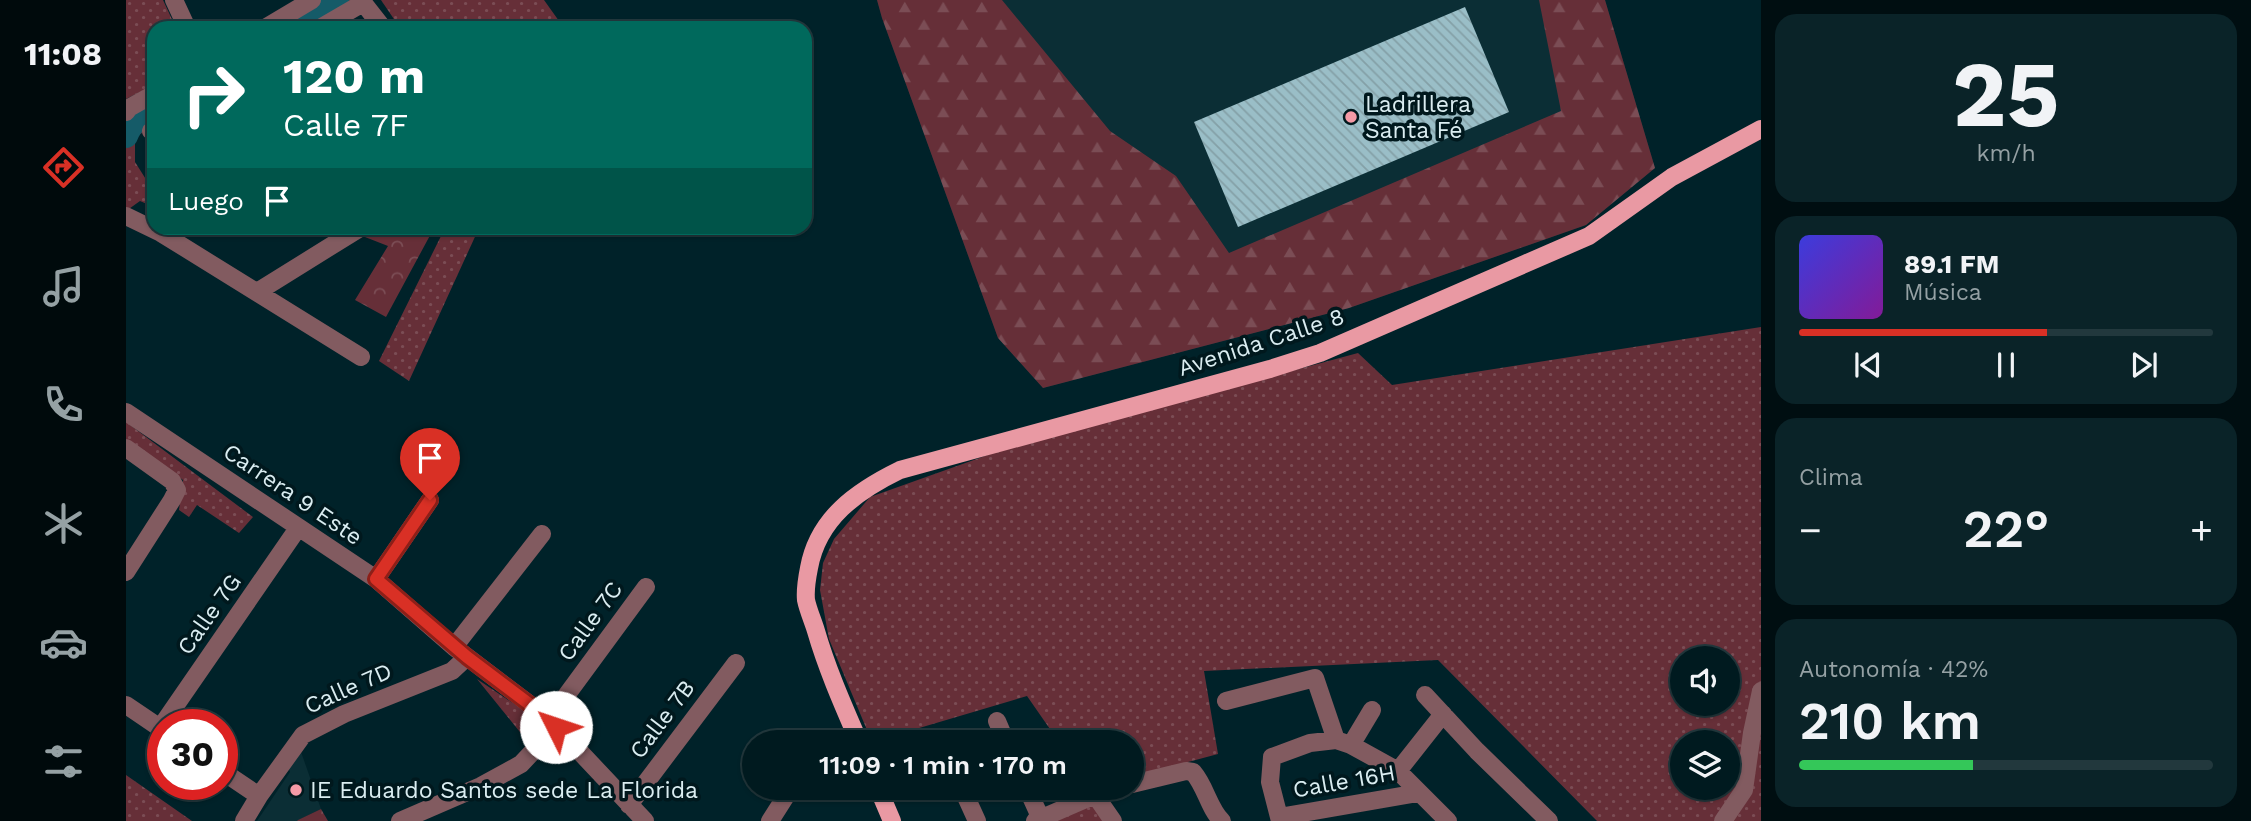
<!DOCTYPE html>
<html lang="es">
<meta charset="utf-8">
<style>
:root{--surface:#001a1f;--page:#0a2328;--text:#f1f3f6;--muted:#95a1a4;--line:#22383d;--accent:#d93025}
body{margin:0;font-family:"Work Sans",sans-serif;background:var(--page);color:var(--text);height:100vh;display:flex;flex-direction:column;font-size:26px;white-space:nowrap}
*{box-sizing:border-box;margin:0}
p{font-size:23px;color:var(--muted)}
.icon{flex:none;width:38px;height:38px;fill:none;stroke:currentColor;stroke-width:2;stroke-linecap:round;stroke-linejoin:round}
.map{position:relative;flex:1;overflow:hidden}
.side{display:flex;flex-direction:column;gap:14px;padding:14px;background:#000e11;width:490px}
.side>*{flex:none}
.hud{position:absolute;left:21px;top:21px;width:665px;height:214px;border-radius:21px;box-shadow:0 2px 5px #0004,0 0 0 2px var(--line);background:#00695c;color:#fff;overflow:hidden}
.fabs{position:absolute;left:1544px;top:646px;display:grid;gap:14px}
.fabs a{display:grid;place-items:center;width:70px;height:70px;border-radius:50%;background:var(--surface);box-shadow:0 2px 5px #0004,0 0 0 2px var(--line);font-size:35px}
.speed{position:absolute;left:21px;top:709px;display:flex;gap:14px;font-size:35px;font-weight:700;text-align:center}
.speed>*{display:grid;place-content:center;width:91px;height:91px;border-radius:50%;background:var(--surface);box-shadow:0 2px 5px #0004,0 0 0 2px var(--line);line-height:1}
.speed .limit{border:10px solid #d22;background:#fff;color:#111}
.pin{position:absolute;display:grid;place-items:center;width:60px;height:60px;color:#fff;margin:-72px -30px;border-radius:50% 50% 50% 0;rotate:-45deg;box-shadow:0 0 7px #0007}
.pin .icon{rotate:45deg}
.me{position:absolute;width:77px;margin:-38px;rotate:311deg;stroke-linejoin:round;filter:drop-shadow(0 0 5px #0008)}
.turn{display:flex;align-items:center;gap:24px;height:147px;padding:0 21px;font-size:32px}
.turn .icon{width:91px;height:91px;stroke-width:2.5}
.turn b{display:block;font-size:49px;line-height:60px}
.then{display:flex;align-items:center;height:66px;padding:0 21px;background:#0003;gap:14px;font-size:26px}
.big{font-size:52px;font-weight:600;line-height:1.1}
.side .widget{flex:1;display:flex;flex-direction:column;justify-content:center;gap:10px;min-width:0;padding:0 24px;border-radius:21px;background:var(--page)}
.side .dial{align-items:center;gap:0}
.dial b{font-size:91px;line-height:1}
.song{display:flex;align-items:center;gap:21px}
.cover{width:84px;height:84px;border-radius:10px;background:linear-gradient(135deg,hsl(240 70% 55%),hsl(290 70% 35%))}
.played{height:7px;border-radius:4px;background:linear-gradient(90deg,var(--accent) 60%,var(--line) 60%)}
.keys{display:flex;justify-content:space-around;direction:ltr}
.heat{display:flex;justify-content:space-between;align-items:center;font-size:38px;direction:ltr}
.charge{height:10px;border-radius:5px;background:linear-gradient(90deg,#34c759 42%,var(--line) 0)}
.trip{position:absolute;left:616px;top:730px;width:402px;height:70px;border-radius:35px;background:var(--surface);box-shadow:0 2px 5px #0004,0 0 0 2px var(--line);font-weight:600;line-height:70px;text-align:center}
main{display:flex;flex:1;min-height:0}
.menu{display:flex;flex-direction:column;width:126px;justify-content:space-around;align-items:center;background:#000a0c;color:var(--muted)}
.menu .icon{width:49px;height:49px}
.menu .active{color:var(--accent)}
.menu b{font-size:32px;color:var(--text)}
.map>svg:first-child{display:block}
</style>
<main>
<nav class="menu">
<b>11:08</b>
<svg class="icon active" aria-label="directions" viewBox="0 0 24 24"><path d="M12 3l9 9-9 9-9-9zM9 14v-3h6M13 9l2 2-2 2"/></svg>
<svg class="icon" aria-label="music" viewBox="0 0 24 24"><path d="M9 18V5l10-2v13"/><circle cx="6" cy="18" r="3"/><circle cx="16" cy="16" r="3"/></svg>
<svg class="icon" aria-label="phone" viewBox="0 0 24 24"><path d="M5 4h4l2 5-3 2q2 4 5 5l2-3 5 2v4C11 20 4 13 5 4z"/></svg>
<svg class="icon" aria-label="climate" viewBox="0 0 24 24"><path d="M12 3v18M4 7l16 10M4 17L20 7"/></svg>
<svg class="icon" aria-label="car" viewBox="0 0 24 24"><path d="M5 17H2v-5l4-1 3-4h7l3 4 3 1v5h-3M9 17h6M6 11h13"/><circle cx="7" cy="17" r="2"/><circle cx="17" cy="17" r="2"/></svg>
<svg class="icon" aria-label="filters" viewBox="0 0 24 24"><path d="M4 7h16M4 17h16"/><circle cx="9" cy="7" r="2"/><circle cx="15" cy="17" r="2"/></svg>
</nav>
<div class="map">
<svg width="1635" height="821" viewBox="0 0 1635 821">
<defs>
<pattern id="grass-dots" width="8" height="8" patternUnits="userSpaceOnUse" patternTransform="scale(1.75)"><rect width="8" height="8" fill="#662f38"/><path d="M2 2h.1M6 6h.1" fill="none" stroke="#7b4d55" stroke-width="1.8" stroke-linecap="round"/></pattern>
<pattern id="forest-firs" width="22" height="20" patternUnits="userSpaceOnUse" patternTransform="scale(1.75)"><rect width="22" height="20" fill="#662f38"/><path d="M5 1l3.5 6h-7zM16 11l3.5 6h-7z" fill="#7b4d55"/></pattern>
<pattern id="park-crowns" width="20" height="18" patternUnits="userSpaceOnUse" patternTransform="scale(1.75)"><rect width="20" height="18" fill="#662f38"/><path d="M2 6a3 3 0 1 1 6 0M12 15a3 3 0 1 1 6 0" fill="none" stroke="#7b4d55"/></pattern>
<pattern id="building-back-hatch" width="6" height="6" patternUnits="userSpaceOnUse" patternTransform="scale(1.75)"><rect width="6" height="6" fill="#9abec7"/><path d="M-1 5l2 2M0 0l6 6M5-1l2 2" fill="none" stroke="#84a0a7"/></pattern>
</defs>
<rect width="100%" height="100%" fill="#002229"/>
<path fill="#0b2e35" d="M751,0h728l50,168 -69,57 -237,83 -306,80 -45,-50 -116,-320z
M174,749l21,60 -24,12h-40l33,-49 -3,-7z"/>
<path fill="url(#grass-dots)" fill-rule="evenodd" d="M0,0h37l13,28h-22v57l-28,14z
M199,0h36l-46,28h-36z
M255,0h163l20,28h-164z
M28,103v23l-19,11v25l19,30v15l-14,-6 -14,10v-84l9,-12z
M319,228h34l-70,153 -30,-20z
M1635,327v494h-164l-159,-161 -234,11 14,83 -86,23v-35h-73l-32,-46 -155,46 -43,-103 -9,-49 3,-27 11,-24 36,-42 143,-51 345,-93 34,32zM1556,658h45v46h-45zM1556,742h45v46h-45z
M0,422l127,95 -14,16 -42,-28 -8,12 -10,-7 4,-30 -57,-41z
M351,679l67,45 -16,18z
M0,775l66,46h-66z
M964,788h13l3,33h-56l45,-27z"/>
<path fill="url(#forest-firs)" d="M751,0h125l108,131 66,45 53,77 332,-142 -22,-111h66l50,168 -69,57 -237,83 -306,80 -45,-50 -116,-320z"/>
<path fill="url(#park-crowns)" d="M254,228h54l-48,89 -31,-17 33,-54 -23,-9z
M195,809l7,12h-31l1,-1z"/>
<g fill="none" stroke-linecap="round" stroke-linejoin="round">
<path stroke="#155b68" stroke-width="24" d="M163,28l48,-28
M0,136c5,-14 15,-20 28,-27"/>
</g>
<path fill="url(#building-back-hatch)" d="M1339,7l44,105 -271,115 -44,-105z"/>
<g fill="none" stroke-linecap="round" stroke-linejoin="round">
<path stroke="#825b60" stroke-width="18" d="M48,0l13,28
M235,0l22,28
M139,28l47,-28
M194,28l43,-25
M0,112l3,-4 25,-14
M25,131l3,-2
M0,216l35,17 200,124
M131,292l103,-64
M0,412l250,167 78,68 95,72 96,102
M0,448l46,33 5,9 -5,10 -46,72
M250,579l54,-79
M328,647l88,-113
M1299,695l52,56 72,70
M1100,701l89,-23 21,62
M0,705l37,25
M423,719l97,-132
M871,721l9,21
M34,728l138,-200
M816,741l1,1
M1225,745l21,-35
M96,771l37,25
M1272,771l45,-57
M1006,784l54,-13 7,1c13,15 16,37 29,49
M836,788l15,33
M901,788l14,31
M969,795l18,26
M503,805l107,-142
M1153,817l139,-24
M118,821l15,-25 44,-61 41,-21 108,-43 15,-14
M274,821l81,-35 40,-22 35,-37
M644,821l21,-33
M909,821l60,-26 25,-7
M1154,821l-10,-39 2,-25 38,-14 26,-3 15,5 47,26 50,50
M1597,821l21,-31 8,-57 9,-42"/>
<path stroke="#e999a3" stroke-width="18" d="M733,742c-16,-37 -32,-73 -43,-111 -3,-10 -8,-21 -10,-31 -1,-10 1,-22 3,-32 9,-50 48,-77 91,-98l370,-101 50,-16 269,-117 83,-59 89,-48
M752,788l14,33"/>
</g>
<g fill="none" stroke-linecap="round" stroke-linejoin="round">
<defs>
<path id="route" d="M304,500l-54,79 91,78 82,62 7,8"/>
</defs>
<use href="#route" stroke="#8d1f18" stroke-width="18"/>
<use href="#route" stroke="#d93025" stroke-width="12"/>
</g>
<g fill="#f49aa6" stroke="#00181d" stroke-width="2.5">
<circle cx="1225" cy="117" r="7"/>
<circle cx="170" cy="790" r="7"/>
</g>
<g text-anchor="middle" stroke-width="7" stroke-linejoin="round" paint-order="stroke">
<g font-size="23" fill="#daedf1" stroke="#00181d" text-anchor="start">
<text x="1239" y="112">Ladrillera<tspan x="1239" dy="26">Santa Fé</tspan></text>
<text x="184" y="798">IE Eduardo Santos sede La Florida</text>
</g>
<g font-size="23" fill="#daedf1" stroke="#00181d">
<text transform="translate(1135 342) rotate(-18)" y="8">Avenida Calle 8</text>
<text transform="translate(167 494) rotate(34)" y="8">Carrera 9 Este</text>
<text transform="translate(83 614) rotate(-55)" y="8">Calle 7G</text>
<text transform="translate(464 621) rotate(-54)" y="8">Calle 7C</text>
<text transform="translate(222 688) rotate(-24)" y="8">Calle 7D</text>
<text transform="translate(536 719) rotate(-53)" y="8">Calle 7B</text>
<text transform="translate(1218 781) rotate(-10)" y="8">Calle 16H</text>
</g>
</g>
</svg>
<div class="fabs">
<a><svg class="icon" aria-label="sound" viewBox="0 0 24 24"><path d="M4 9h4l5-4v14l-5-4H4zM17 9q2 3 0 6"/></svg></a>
<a><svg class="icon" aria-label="layers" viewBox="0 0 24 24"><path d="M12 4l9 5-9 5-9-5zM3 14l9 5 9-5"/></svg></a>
</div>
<div class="speed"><div class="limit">30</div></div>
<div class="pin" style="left:304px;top:500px;background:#d93025"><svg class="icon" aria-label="arrive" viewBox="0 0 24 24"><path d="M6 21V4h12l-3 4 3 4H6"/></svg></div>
<svg class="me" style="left:430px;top:727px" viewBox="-20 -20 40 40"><circle r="19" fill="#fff"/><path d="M0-13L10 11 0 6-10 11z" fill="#d93025"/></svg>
<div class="trip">11:09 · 1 min · 170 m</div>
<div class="hud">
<div class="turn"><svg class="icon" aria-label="right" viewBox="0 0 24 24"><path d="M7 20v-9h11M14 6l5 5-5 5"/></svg><div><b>120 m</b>Calle 7F</div></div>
<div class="then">Luego<svg class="icon" aria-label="arrive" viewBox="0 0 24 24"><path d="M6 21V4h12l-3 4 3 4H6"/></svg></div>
</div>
</div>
<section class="side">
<div class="widget dial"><b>25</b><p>km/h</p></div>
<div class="widget">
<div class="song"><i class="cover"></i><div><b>89.1 FM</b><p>Música</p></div></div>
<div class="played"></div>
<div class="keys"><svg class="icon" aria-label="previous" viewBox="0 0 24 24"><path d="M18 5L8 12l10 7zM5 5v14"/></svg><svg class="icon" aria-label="pause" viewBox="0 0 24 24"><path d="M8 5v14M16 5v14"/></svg><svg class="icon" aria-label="next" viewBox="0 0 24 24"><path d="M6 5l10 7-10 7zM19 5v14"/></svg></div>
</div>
<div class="widget"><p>Clima</p>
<div class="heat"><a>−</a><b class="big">22°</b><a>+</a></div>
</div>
<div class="widget"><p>Autonomía · 42%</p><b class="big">210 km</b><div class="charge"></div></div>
</section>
</main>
